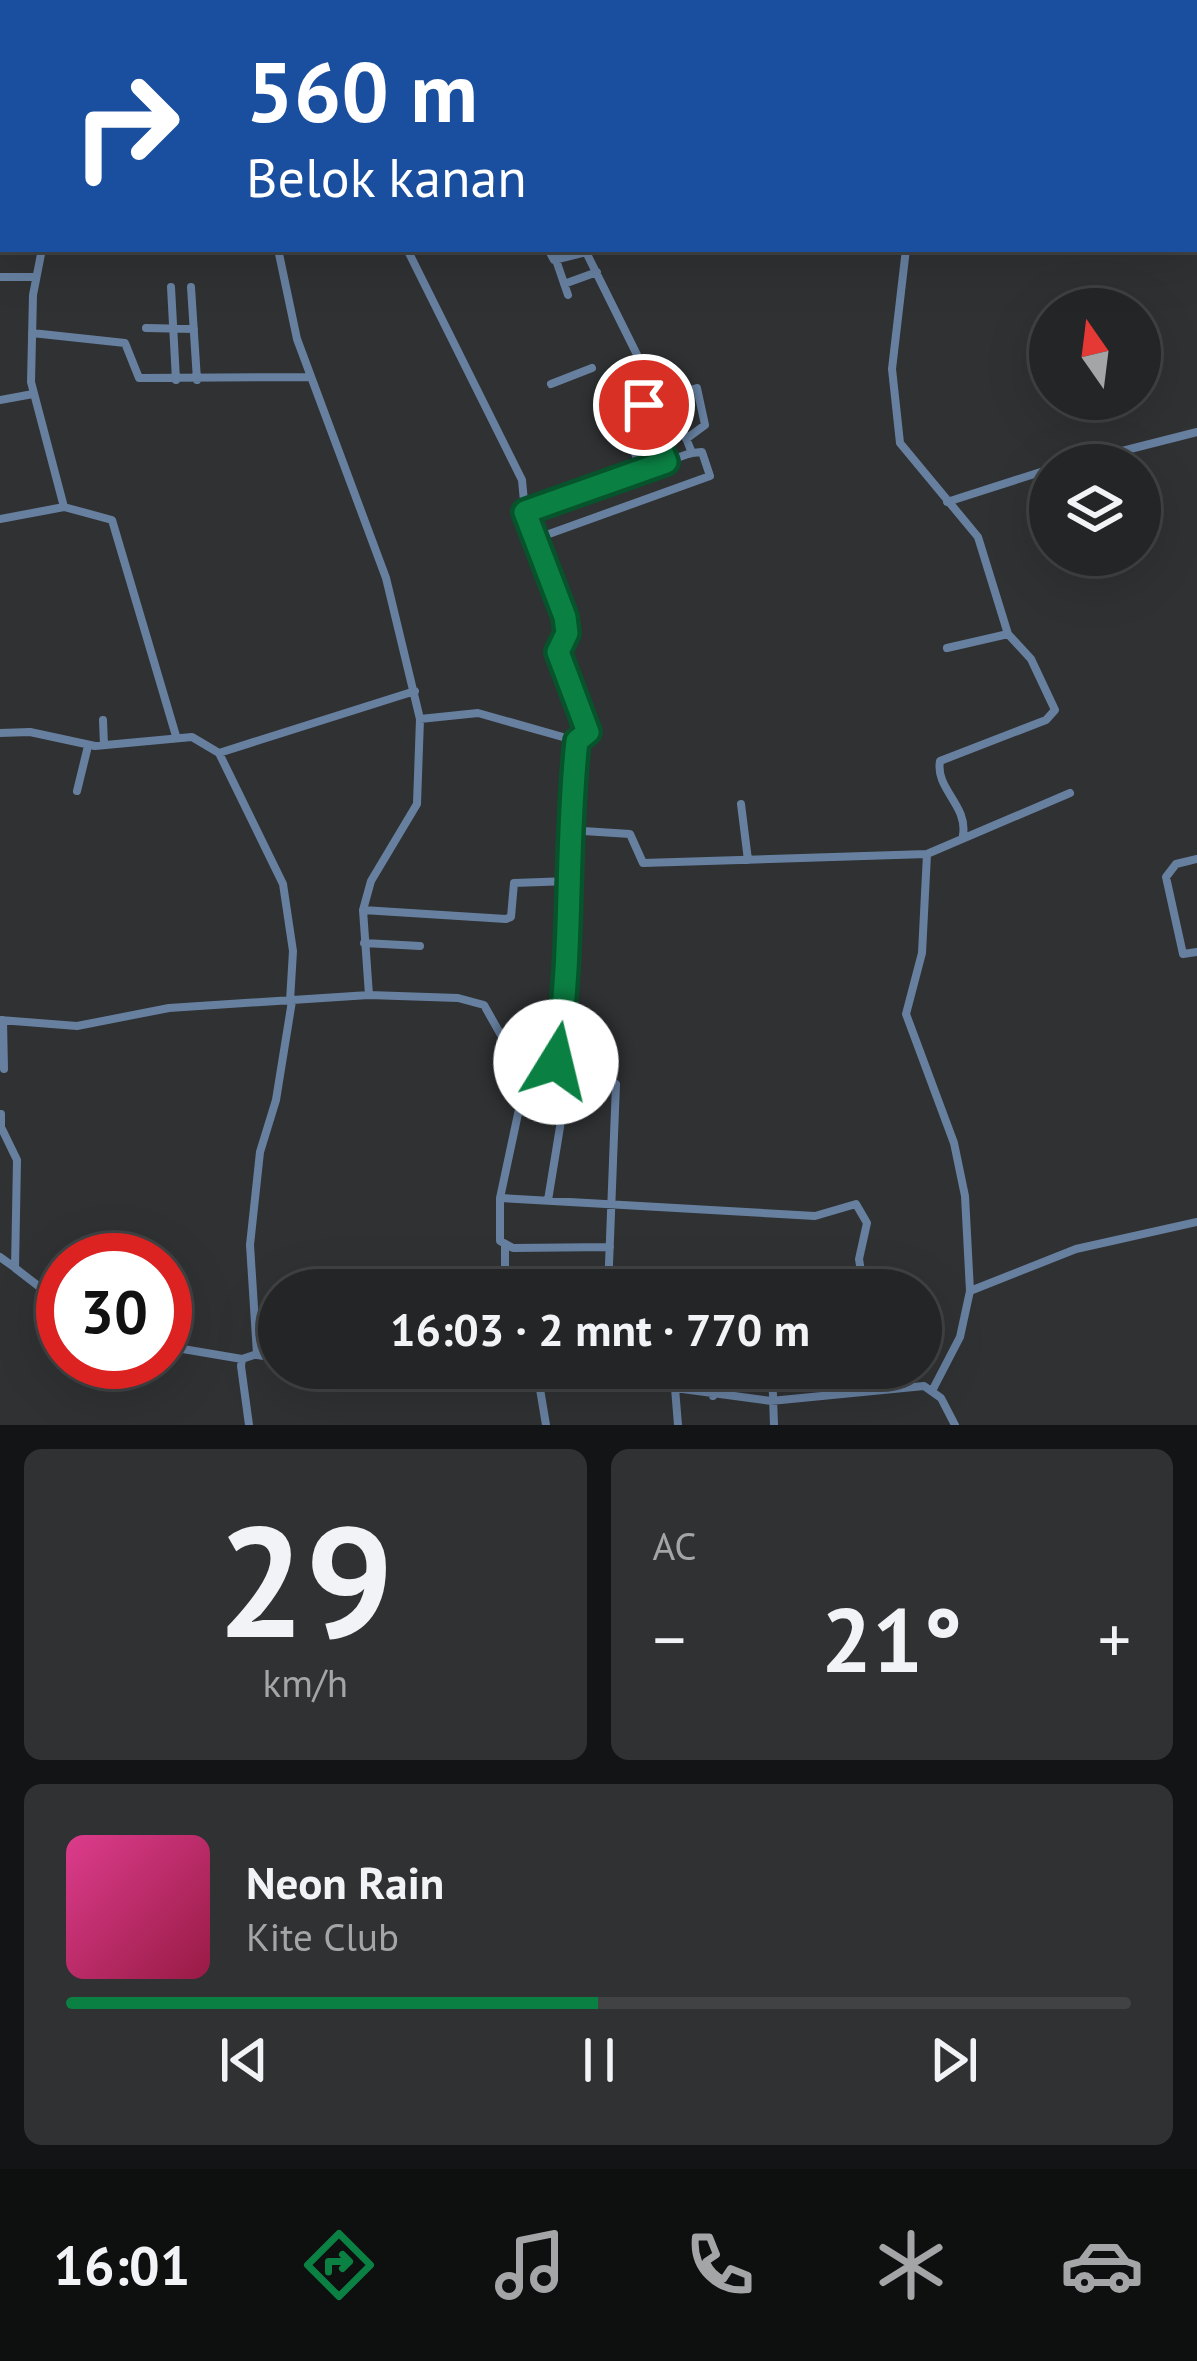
<!DOCTYPE html>
<html lang="id">
<meta charset="utf-8">
<style>
:root{--surface:#232526;--page:#2f3132;--text:#f1f3f6;--muted:#a3a5a7;--line:#404243;--accent:#0b8043}
body{margin:0;font-family:"PT Sans",sans-serif;background:var(--page);color:var(--text);height:100vh;display:flex;flex-direction:column;font-size:45px;white-space:nowrap}
*{box-sizing:border-box;margin:0}
p{font-size:39px;color:var(--muted)}
.icon{flex:none;width:66px;height:66px;fill:none;stroke:currentColor;stroke-width:2;stroke-linecap:round;stroke-linejoin:round}
.map{position:relative;height:1425px;overflow:hidden}
.panel{display:flex;flex-direction:column;gap:24px;padding:24px;background:#131415;flex:1}
.panel>*{flex:none}
.guide{position:absolute;left:0px;top:0px;width:1197px;height:252px;box-shadow:0 12px 48px #0002,0 0 0 3px var(--line);background:#1a4fa0;color:#fff;overflow:hidden}
.needle{width:78px;rotate:346deg}
.controls{position:absolute;left:1029px;top:288px;display:grid;gap:24px}
.controls a{display:grid;place-items:center;width:132px;height:132px;border-radius:50%;background:var(--surface);box-shadow:0 12px 48px #0002,0 0 0 3px var(--line);font-size:60px}
.speed{position:absolute;left:36px;top:1233px;display:flex;gap:24px;font-size:60px;font-weight:700;text-align:center}
.speed>*{display:grid;place-content:center;width:156px;height:156px;border-radius:50%;background:var(--surface);box-shadow:0 12px 48px #0002,0 0 0 3px var(--line);line-height:1}
.speed .limit{border:18px solid #d22;background:#fff;color:#111}
.pin{position:absolute;display:grid;place-items:center;width:102px;height:102px;color:#fff;margin:-51px;border:6px solid #fff;border-radius:50%;box-shadow:0 3px 12px #0007}
.me{position:absolute;width:132px;margin:-66px;rotate:9deg;stroke-linejoin:round;filter:drop-shadow(0 0 9px #0008)}
.turn{display:flex;align-items:center;gap:42px;height:252px;padding:0 48px;font-size:54px}
.turn .icon{width:156px;height:156px;stroke-width:2.5}
.turn b{display:block;font-size:84px;line-height:102px}
.big{font-size:90px;font-weight:600;line-height:1.1}
.panel .card{flex:1;display:flex;flex-direction:column;justify-content:center;gap:18px;min-width:0;padding:0 42px;border-radius:18px;background:var(--page)}
.panel .dial{align-items:center;gap:0}
.dial b{font-size:156px;line-height:1}
.song{display:flex;align-items:center;gap:36px}
.cover{width:144px;height:144px;border-radius:18px;background:linear-gradient(135deg,hsl(330 70% 55%),hsl(340 70% 35%))}
.played{height:12px;border-radius:6px;background:linear-gradient(90deg,var(--accent) 50%,var(--line) 50%)}
.keys{display:flex;justify-content:space-around;direction:ltr}
.heat{display:flex;justify-content:space-between;align-items:center;font-size:66px;direction:ltr}
.panel .tiles{flex:1;display:grid;gap:24px;grid-template-columns:1fr 1fr}
.card:last-child{grid-column:span 2}
.trip{position:absolute;left:258px;top:1269px;width:684px;height:120px;border-radius:60px;background:var(--surface);box-shadow:0 12px 48px #0002,0 0 0 3px var(--line);font-weight:600;line-height:120px;text-align:center}
.tabs{display:flex;height:192px;justify-content:space-around;align-items:center;background:#0e0f0f;color:var(--muted)}
.tabs .icon{width:84px;height:84px}
.tabs .current{color:var(--accent)}
.tabs b{font-size:54px;color:var(--text)}
.map>svg:first-child{display:block}
</style>
<div class="map">
<svg width="1197" height="1425" viewBox="0 0 1197 1425">
<rect width="100%" height="100%" fill="#2f3133"/>
<g fill="none" stroke-linecap="round" stroke-linejoin="round">
<path stroke="#6780a0" stroke-width="8" d="M188,0l32,3
M564,0v3
M884,0l1,3
M153,3l26,-3
M771,3v-3
M1120,3v-3
M0,18l3,-1
M0,132h3
M1194,167l3,-1
M0,179h3
M278,249l19,90 89,239 34,141 -3,85 -46,77 -8,29 6,85
M407,249l115,231 3,32 43,115 -11,20 30,76 1,9 -11,9
M548,249l6,11 32,-8 73,147
M906,249l-14,120 8,74 78,94 30,97 23,25 24,51 -9,10 -106,41c-5,28 28,44 23,74
M556,260l12,35
M0,277h34
M564,284l33,-12
M171,287l5,93
M191,287l6,93
M146,328l48,1
M32,333l93,10 14,35 171,-1
M551,384l41,-16
M669,396l28,-8 8,37 -19,14
M0,400l33,-6
M644,405l22,57
M1067,465l130,-33
M947,502l103,-33
M64,507l48,13 64,216
M525,512l163,-58 4,-1 -23,-57 -49,20 22,55
M0,519l64,-12 -33,-125 2,-87 9,-46
M535,539l175,-63 -8,-24 -10,1
M947,648l61,-14
M420,719l58,-6 99,28c-12,107 -3,215 -21,321
M103,720l1,25
M0,733l30,-1 65,14 97,-9 27,16 64,131 10,67 -3,50
M219,753l196,-62
M77,791l11,-45
M741,804l7,56
M568,830l62,4 13,29 284,-9 143,-61
M927,854l-5,99 -16,61 48,129 11,53 5,95 -10,46 -27,52
M1197,859l-21,5 -10,13 17,77 14,-2
M363,910l143,9 5,-2 3,-34 55,-2
M364,943l56,3
M0,1020l77,6 92,-18 200,-13 89,3 26,7 22,39 98,30 12,10 -8,206
M3,1020l1,49
M531,1053l-31,145v43l13,7 97,-1
M1,1114v13l16,33 -2,108 48,37
M500,1198l315,18 41,-12 11,19 -8,36 5,31
M548,1200l22,-134
M505,1246v44
M0,1257l14,10
M608,1286l103,4
M970,1291l106,-42 121,-27
M165,1346l77,13
M257,1355l22,3
M356,1368l124,13 195,7 96,13 153,-15 17,12 14,27
M603,1368v15
M655,1368l20,20 3,37
M772,1368l2,57
M877,1368l3,21
M539,1383l7,42
M713,1396l2,-28
M249,1425l-8,-59 1,-7 15,-5 -7,-109 10,-93 16,-52 16,-99"/>
</g>
<g fill="none" stroke-linecap="round" stroke-linejoin="round">
<defs>
<path id="route" d="M556,1062c18,-106 9,-214 21,-321l11,-9 -30,-80 9,-19 -2,-16 -40,-105 141,-50 -22,-57"/>
</defs>
<use href="#route" stroke="#07532c" stroke-width="30"/>
<use href="#route" stroke="#0b8043" stroke-width="21"/>
</g>
</svg>
<div class="controls">
<a><svg class="needle" viewBox="-14 -14 28 28"><path d="M0-13l5 13h-10z" fill="#e53935"/><path d="M0 13l5-13h-10z" fill="#a3a5a7"/></svg></a>
<a><svg class="icon" aria-label="layers" viewBox="0 0 24 24"><path d="M12 4l9 5-9 5-9-5zM3 14l9 5 9-5"/></svg></a>
</div>
<div class="speed"><div class="limit">30</div></div>
<div class="pin" style="left:644px;top:405px;background:#d93025"><svg class="icon" aria-label="arrive" viewBox="0 0 24 24"><path d="M6 21V4h12l-3 4 3 4H6"/></svg></div>
<svg class="me" style="left:556px;top:1062px" viewBox="-20 -20 40 40"><circle r="19" fill="#fff"/><path d="M0-13L10 11 0 6-10 11z" fill="#0b8043"/></svg>
<div class="trip">16:03 · 2 mnt · 770 m</div>
<div class="guide">
<div class="turn"><svg class="icon" aria-label="right" viewBox="0 0 24 24"><path d="M7 20v-9h11M14 6l5 5-5 5"/></svg><div><b>560 m</b>Belok kanan</div></div>
</div>
</div>
<section class="panel">
<div class="tiles">
<div class="card dial"><b>29</b><p>km/h</p></div>
<div class="card"><p>AC</p>
<div class="heat"><a>−</a><b class="big">21°</b><a>+</a></div>
</div>
<div class="card">
<div class="song"><i class="cover"></i><div><b>Neon Rain</b><p>Kite Club</p></div></div>
<div class="played"></div>
<div class="keys"><svg class="icon" aria-label="previous" viewBox="0 0 24 24"><path d="M18 5L8 12l10 7zM5 5v14"/></svg><svg class="icon" aria-label="pause" viewBox="0 0 24 24"><path d="M8 5v14M16 5v14"/></svg><svg class="icon" aria-label="next" viewBox="0 0 24 24"><path d="M6 5l10 7-10 7zM19 5v14"/></svg></div>
</div>
</div>
</section>
<nav class="tabs">
<b>16:01</b>
<svg class="icon current" aria-label="directions" viewBox="0 0 24 24"><path d="M12 3l9 9-9 9-9-9zM9 14v-3h6M13 9l2 2-2 2"/></svg>
<svg class="icon" aria-label="music" viewBox="0 0 24 24"><path d="M9 18V5l10-2v13"/><circle cx="6" cy="18" r="3"/><circle cx="16" cy="16" r="3"/></svg>
<svg class="icon" aria-label="phone" viewBox="0 0 24 24"><path d="M5 4h4l2 5-3 2q2 4 5 5l2-3 5 2v4C11 20 4 13 5 4z"/></svg>
<svg class="icon" aria-label="climate" viewBox="0 0 24 24"><path d="M12 3v18M4 7l16 10M4 17L20 7"/></svg>
<svg class="icon" aria-label="car" viewBox="0 0 24 24"><path d="M5 17H2v-5l4-1 3-4h7l3 4 3 1v5h-3M9 17h6M6 11h13"/><circle cx="7" cy="17" r="2"/><circle cx="17" cy="17" r="2"/></svg>
</nav>
